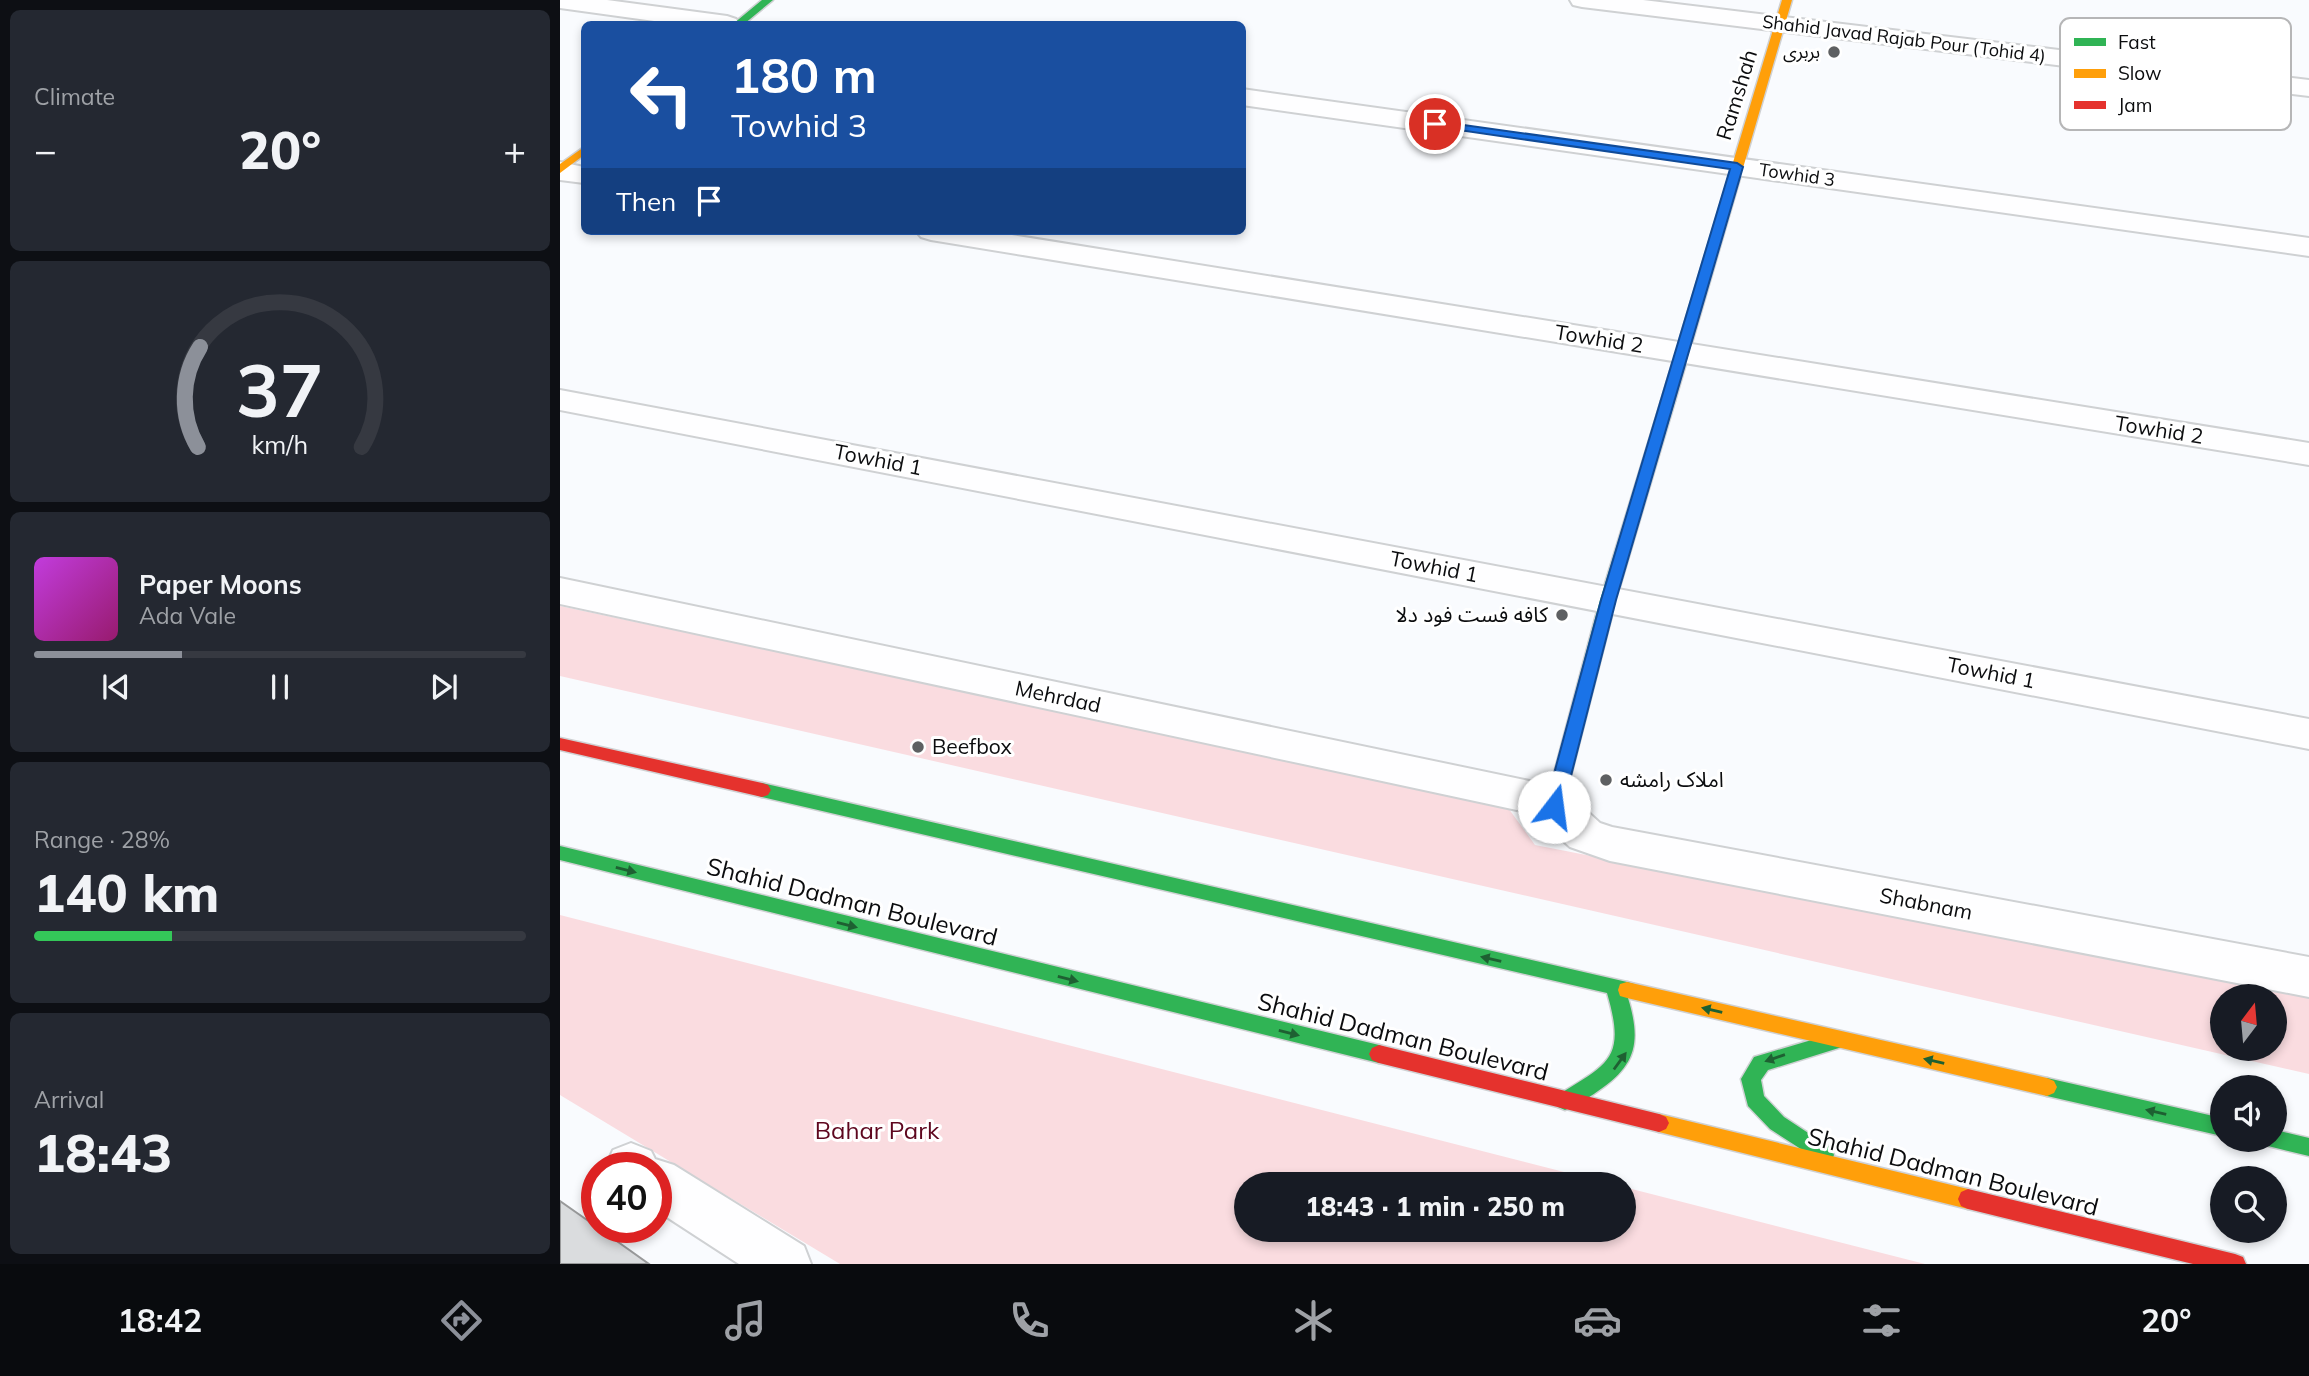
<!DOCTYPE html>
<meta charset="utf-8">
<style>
:root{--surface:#171b24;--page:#242831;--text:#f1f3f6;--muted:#9ea1a6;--line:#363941;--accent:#8c9099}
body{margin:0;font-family:Mulish,"Noto Sans Arabic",sans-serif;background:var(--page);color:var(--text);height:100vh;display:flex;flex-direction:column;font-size:26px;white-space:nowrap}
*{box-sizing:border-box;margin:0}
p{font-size:23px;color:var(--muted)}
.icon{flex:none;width:38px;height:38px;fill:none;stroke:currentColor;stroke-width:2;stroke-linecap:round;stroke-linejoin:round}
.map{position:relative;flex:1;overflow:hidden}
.drawer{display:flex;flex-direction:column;gap:10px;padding:10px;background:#0d0f14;width:560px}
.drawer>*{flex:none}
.banner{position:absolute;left:21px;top:21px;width:665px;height:214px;border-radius:10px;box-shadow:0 4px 10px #0003;background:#1a4fa0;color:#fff;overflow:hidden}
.needle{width:46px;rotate:16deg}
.tools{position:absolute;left:1650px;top:984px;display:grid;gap:14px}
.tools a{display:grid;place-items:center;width:77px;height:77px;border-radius:50%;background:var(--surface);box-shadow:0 4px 10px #0003;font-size:35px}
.speed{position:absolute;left:21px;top:1152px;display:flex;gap:14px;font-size:35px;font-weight:700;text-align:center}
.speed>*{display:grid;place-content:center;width:91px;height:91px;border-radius:50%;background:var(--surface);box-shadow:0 4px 10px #0003;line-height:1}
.speed .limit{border:10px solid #d22;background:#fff;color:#111}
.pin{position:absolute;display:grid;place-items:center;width:60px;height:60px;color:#fff;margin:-30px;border:4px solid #fff;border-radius:50%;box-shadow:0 2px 7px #0007}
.me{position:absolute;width:77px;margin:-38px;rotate:15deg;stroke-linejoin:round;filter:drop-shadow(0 0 5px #0008)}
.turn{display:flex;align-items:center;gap:24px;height:147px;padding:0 35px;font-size:32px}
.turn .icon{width:91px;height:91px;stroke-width:2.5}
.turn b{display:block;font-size:49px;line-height:60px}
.then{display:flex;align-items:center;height:66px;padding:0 35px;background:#0003;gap:14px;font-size:26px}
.big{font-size:52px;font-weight:800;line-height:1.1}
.drawer .widget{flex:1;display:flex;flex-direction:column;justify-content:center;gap:10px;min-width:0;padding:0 24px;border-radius:10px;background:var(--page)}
.drawer .dial{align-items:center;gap:0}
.dial svg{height:182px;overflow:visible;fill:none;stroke:var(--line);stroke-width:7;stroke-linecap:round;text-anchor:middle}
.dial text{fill:var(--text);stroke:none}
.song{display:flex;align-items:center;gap:21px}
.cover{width:84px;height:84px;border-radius:10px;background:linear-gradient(135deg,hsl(290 70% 55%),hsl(320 70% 35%))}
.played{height:7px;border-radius:4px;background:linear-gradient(90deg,var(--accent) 30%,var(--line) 30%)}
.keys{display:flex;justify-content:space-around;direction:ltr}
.heat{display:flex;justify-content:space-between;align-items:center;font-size:38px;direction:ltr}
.charge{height:10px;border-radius:5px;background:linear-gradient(90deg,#34c759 28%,var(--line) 0)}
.trip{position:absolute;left:674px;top:1172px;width:402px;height:70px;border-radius:35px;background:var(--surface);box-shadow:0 4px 10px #0003;font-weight:800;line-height:70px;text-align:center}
.tabs{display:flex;height:112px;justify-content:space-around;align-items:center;background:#090b0e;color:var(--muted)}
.tabs .icon{width:49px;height:49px}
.tabs .active{color:var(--accent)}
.tabs b{font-size:32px;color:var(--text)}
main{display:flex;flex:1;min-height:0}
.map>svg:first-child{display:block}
</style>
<main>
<section class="drawer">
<div class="widget"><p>Climate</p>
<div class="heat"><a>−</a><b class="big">20°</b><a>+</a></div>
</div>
<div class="widget dial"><svg viewBox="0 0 100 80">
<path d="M14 69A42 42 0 1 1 86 69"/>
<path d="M14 69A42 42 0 0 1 15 25" stroke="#8c9099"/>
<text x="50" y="56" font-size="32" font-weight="700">37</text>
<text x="50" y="72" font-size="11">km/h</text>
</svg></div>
<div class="widget">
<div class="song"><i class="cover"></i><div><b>Paper Moons</b><p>Ada Vale</p></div></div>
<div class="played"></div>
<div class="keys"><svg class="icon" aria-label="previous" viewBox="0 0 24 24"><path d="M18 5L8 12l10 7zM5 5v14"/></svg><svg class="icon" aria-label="pause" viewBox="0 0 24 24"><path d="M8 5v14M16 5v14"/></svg><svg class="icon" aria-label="next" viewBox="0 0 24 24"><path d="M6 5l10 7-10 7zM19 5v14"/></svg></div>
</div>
<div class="widget"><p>Range · 28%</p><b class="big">140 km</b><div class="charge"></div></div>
<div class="widget"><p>Arrival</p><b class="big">18:43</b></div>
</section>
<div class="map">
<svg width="1749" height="1264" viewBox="0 0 1749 1264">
<rect width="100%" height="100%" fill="#f9fbfe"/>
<path fill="#fadce0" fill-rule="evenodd" d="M0,606l946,199 29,40 774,151v78l-1749,-398zM1662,996h53v52h-53z
M0,915l1055,270h-369v45h378v-43l301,77h-1085l-280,-169z"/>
<path fill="#dadcde" stroke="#999a9b" stroke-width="2" d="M0,1201l37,26 52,37h-89z"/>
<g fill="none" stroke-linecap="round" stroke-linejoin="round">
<defs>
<path id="street" d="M0,0h47l120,16 9,3 4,5h-64l-116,-16z
M1010,0h73l666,80v16l-727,-89 -9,-2z
M682,89l1067,149v18l-1067,-151z
M0,162l24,5v16l-24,-3z
M356,231h71l1322,212v22l-1378,-225 -10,-3z
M0,390l1749,329v30l-1749,-339z
M0,578l974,204 35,13 31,28 12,4 697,130v40l-699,-136 -40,-14 -31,-28 -13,-7 -966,-208z
M71,1143l20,8 4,8 19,6 130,81 7,18h-72l-83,-54v-43l-50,-1 7,-16z"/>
<path id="fast" d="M202,0h11l-29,24h-11z
M1108,397l7,4 -59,199 -53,207 -3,5 -6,2 -6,-2 -3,-5 55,-207 61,-199z
M202,783l865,199 7,2 2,6 -2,6 -6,2c13,43 9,67 -30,93 -10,7 -21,15 -33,19l-7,-3 -3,-6 3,-6c52,-32 68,-37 49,-102l-845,-196 -6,-2 -3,-5 3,-5z
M0,846l819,199 7,3 3,6 -3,6 -7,3 -819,-203z
M1275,1033l7,2 3,6 -3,6 -74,23 -7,10 3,16 20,21 47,31 3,7 -3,7 -7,2 -54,-35 -22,-23 -7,-27 13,-22z
M1487,1078l175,40v18l-175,-40 -7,-3 -3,-6 3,-6z
M1715,1130l34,8v18l-41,-10 -3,-7h10z"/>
<path id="slow" d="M1222,0h10l-117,401 -2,3h-10l-2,-3z
M24,147v8l-24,18v-9z
M1067,982l420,96 7,3 3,6 -3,6 -7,3 -420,-98 -7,-2 -2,-6 2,-6z
M1099,1114l309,75 7,3 3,7 -3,7 -7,3 -309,-77 -7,-3 -3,-6 3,-6z"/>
<path id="jam" d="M0,738l202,45 6,2 3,5 -3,5 -6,2 -202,-47z
M819,1045l280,69 7,3 3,6 -3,6 -7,3 -280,-69 -7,-3 -3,-6 3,-6z
M1408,1189l267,65 8,3 3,7h-53l-225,-55 -7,-3 -3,-7 3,-7z"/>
</defs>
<use href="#street" stroke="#cfd1d3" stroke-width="4"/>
<use href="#fast" stroke="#cfd1d3" stroke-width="3"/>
<use href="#slow" stroke="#cfd1d3" stroke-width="3"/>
<use href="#jam" stroke="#cfd1d3" stroke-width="3"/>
<use href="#street" fill="#fefeff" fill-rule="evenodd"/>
<use href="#fast" fill="#30b455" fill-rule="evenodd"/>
<use href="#slow" fill="#ff9f0a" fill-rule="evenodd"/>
<use href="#jam" fill="#e5322d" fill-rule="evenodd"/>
</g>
<defs><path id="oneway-solid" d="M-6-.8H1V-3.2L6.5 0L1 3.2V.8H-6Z" transform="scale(1.75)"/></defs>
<g fill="#1e6032">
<use href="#oneway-solid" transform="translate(66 870) rotate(14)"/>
<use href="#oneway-solid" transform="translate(287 925) rotate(14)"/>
<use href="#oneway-solid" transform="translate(931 959) rotate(-167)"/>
<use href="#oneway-solid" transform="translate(508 979) rotate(14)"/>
<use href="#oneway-solid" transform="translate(1152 1010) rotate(-167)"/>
<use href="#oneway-solid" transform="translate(729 1033) rotate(14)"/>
<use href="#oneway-solid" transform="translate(1215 1058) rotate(161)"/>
<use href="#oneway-solid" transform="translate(1060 1061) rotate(-54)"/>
<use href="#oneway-solid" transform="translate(1374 1061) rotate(-167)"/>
<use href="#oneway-solid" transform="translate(1596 1112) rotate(-167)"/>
</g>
<path fill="#1a73e8" stroke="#114b97" stroke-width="2" d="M875,121l302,42 6,4 -127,433 -53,207 -3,5h-12l-3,-5 56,-207 129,-431 -299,-43v-4z"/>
<g fill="#5e6062" stroke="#fff" stroke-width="2.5">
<circle cx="1274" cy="52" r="7"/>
<circle cx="1002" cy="615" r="7"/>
<circle cx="358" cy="747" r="7"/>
<circle cx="1046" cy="780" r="7"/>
</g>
<g text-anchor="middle" stroke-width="6" stroke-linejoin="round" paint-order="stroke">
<g font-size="18" fill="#0b0c0e" stroke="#fff">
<text transform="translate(1344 39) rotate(7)" y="6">Shahid Javad Rajab Pour (Tohid 4)</text>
<text transform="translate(1237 175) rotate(8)" y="6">Towhid 3</text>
</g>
<g font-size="18" fill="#0b0c0e" stroke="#fff" text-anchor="end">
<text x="1260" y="58">بربری</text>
</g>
<g font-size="21" fill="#0b0c0e" stroke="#fff">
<text transform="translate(1177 95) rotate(-73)" y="7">Ramshah</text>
<text transform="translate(1039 339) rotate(9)" y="7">Towhid 2</text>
<text transform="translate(1599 430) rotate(9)" y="7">Towhid 2</text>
<text transform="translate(318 460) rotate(11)" y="7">Towhid 1</text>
<text transform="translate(874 567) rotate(11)" y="7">Towhid 1</text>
<text transform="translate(1431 673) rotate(11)" y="7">Towhid 1</text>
<text transform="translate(498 697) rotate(12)" y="7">Mehrdad</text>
<text transform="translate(1366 904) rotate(11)" y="7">Shabnam</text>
</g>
<g font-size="21" fill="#0b0c0e" stroke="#fff" text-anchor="start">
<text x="988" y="622" text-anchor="end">کافه فست فود دلا</text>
<text x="372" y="754">Beefbox</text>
<text x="1060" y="787">املاک رامشه</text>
</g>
<g font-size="24" fill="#0b0c0e" stroke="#fff">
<text transform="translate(292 902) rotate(14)" y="8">Shahid Dadman Boulevard</text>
<text transform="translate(843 1037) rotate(14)" y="8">Shahid Dadman Boulevard</text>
<text transform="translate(1393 1172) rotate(14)" y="8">Shahid Dadman Boulevard</text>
</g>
<g font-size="24" fill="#5e061e" stroke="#fff">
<text x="317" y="1139">Bahar Park</text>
</g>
</g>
<rect x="1500" y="18" width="231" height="112" rx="10" fill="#fff" stroke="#b6b6b7" stroke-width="2"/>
<rect x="1514" y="38" width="32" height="8" fill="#30b455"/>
<rect x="1514" y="69" width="32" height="9" fill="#ff9f0a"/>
<rect x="1514" y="101" width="32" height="8" fill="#e5322d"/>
<g font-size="19" fill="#0b0c0e">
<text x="1558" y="49">Fast</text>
<text x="1558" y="80">Slow</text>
<text x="1558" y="112">Jam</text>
</g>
</svg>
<div class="tools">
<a><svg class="needle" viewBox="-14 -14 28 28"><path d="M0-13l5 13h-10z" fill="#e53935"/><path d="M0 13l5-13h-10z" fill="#9ea1a6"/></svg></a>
<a><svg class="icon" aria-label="sound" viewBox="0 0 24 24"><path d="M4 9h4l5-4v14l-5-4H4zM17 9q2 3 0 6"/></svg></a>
<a><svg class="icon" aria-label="search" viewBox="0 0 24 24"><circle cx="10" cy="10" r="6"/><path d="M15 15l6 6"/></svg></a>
</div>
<div class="speed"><div class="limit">40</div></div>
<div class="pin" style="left:875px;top:124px;background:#d93025"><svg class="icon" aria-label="arrive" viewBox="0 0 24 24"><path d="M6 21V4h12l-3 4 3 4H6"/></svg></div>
<svg class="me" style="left:994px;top:807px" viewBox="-20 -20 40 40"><circle r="19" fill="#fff"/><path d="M0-13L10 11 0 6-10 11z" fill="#1a73e8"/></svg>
<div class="trip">18:43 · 1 min · 250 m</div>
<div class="banner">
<div class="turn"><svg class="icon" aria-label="left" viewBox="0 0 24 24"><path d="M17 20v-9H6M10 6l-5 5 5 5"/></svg><div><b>180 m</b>Towhid 3</div></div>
<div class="then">Then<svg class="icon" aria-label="arrive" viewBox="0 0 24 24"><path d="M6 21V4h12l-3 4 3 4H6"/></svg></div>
</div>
</div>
</main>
<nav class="tabs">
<b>18:42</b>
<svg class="icon active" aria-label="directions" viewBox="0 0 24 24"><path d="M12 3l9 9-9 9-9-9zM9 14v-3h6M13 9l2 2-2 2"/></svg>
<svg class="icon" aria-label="music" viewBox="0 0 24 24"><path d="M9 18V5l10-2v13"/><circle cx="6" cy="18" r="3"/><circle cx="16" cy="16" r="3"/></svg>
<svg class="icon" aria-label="phone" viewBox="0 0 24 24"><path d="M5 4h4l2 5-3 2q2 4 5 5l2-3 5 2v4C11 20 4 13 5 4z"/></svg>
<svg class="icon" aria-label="climate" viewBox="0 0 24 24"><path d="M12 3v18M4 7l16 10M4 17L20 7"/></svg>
<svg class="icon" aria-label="car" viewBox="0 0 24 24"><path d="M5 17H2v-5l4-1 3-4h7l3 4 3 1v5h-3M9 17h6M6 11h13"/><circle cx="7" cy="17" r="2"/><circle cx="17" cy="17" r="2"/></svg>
<svg class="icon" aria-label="filters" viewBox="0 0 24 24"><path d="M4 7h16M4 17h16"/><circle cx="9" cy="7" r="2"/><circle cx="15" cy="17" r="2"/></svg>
<b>20°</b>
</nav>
